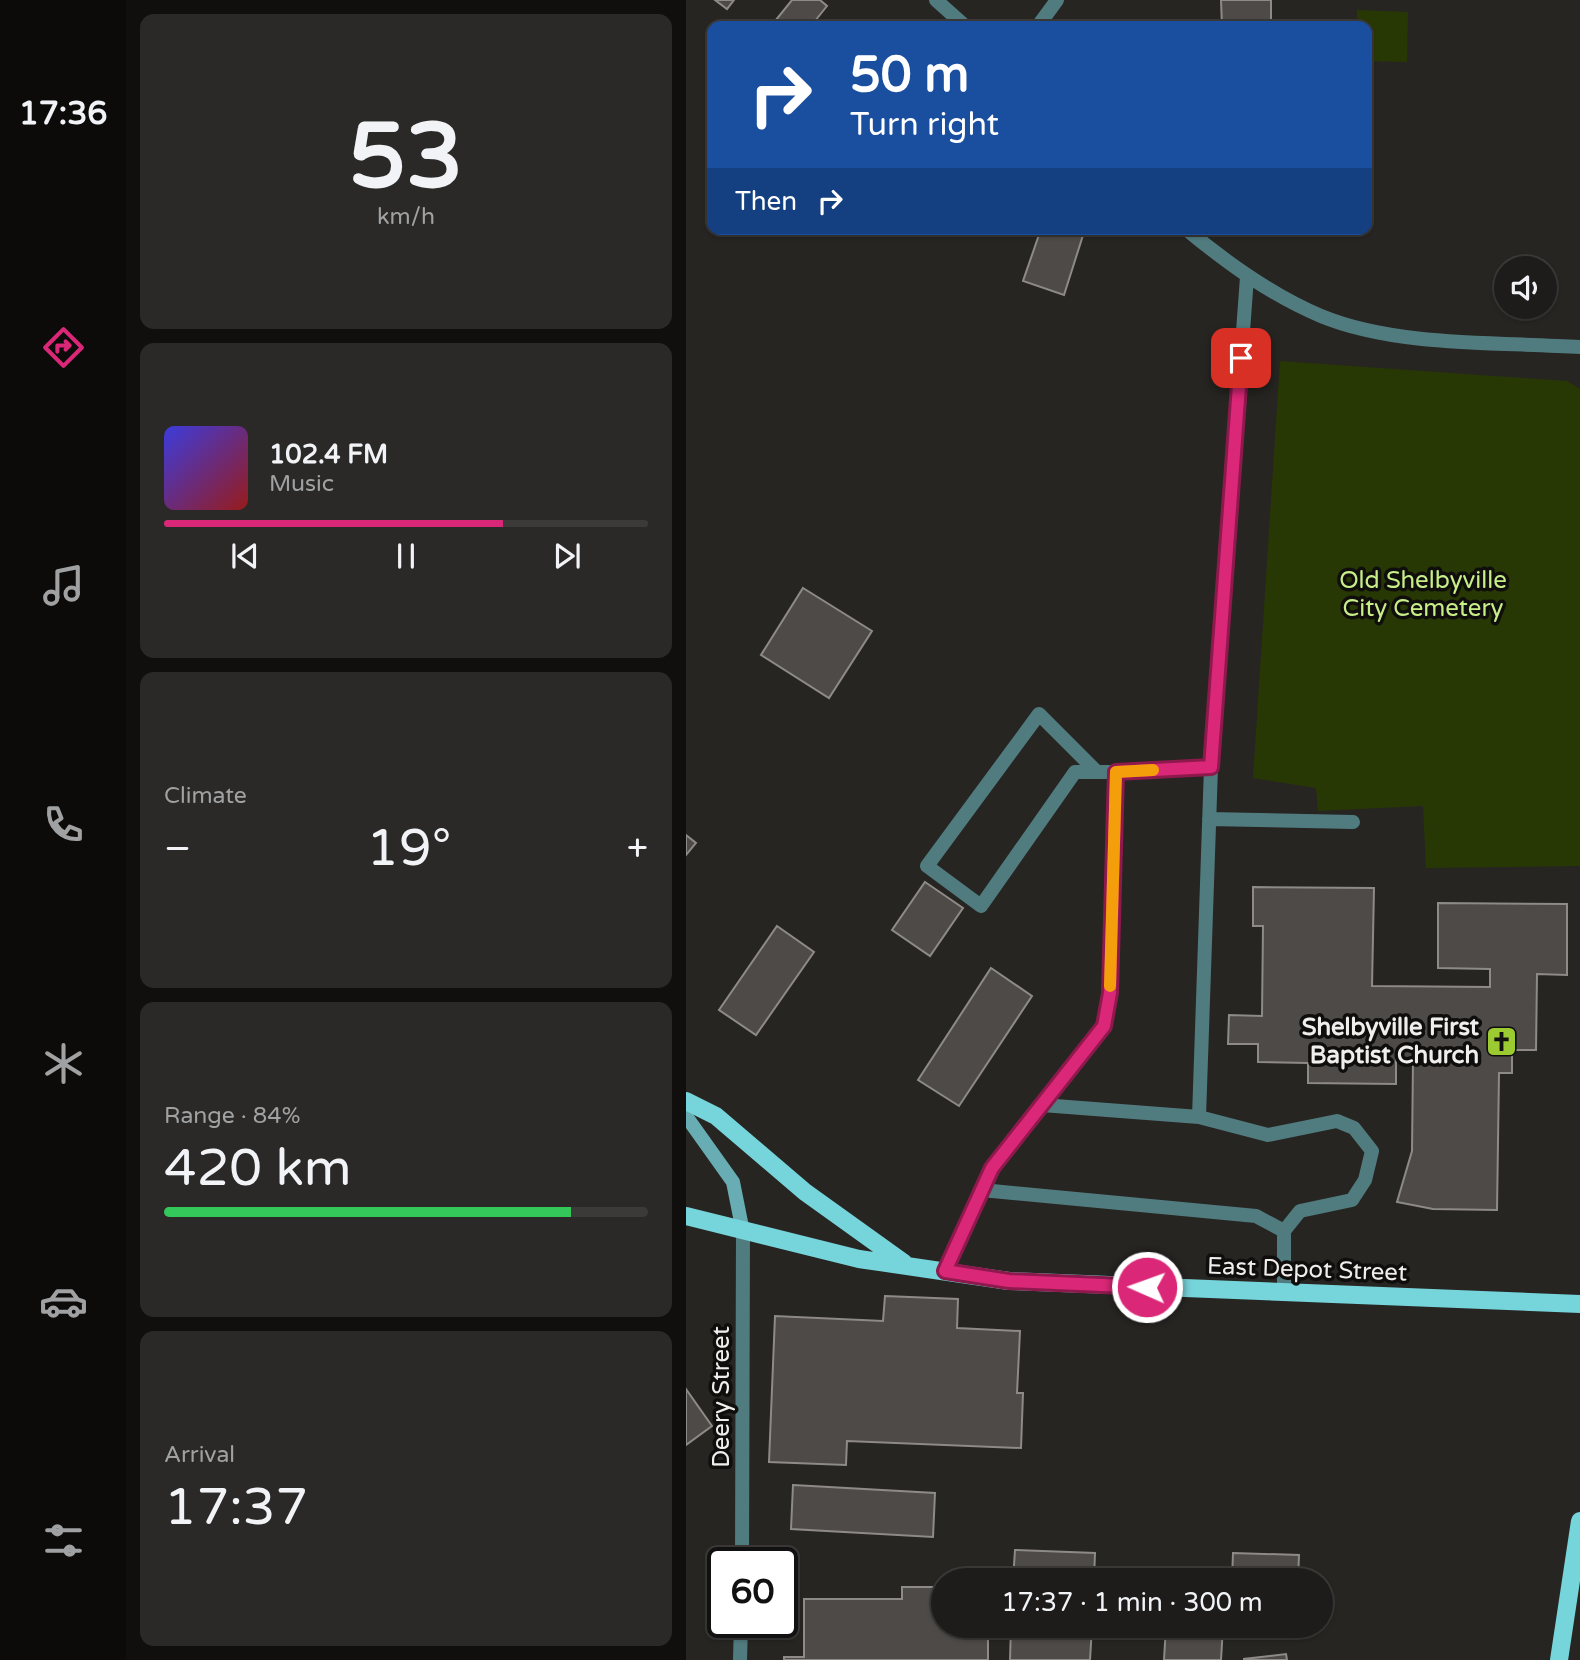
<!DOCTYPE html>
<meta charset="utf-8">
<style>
:root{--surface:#1d1c1a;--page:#2a2927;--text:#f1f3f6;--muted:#a0a1a2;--line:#3b3a39;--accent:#db2777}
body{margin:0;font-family:"Varela Round",sans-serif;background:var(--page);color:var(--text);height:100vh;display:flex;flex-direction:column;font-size:26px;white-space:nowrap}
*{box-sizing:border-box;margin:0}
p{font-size:23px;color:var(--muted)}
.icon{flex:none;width:38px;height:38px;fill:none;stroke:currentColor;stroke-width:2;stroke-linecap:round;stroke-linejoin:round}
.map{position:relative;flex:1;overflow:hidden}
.side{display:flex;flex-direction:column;gap:14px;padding:14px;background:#100f0e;width:560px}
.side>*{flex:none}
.banner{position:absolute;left:21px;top:21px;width:665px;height:214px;border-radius:14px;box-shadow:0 2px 5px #0004,0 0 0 2px var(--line);background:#1a4fa0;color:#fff;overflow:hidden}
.fabs{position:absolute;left:808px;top:256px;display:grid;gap:14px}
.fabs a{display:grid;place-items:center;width:63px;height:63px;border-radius:50%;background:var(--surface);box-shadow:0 2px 5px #0004,0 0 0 2px var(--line);font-size:35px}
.speed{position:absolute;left:21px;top:1547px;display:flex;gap:14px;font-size:35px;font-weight:700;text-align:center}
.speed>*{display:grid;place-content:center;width:91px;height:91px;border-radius:50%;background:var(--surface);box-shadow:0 2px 5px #0004,0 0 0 2px var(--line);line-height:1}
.speed .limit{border:4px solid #111;border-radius:10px;background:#fff;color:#111}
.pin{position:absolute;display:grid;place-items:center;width:60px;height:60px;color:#fff;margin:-30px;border-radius:14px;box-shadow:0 4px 10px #0006}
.me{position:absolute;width:77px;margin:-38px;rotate:272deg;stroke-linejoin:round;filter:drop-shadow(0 0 5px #0008)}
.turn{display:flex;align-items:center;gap:24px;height:147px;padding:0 28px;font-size:32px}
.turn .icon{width:91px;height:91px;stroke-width:2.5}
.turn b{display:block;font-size:49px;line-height:60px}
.then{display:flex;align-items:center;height:66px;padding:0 28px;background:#0003;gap:14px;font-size:26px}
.big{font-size:52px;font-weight:600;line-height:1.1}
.side .card{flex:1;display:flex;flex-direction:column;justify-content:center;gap:10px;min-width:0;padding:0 24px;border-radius:14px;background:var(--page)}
.side .dial{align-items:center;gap:0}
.dial b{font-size:91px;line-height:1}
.song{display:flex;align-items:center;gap:21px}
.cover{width:84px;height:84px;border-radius:10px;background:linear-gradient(135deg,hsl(240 70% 55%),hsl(0 70% 35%))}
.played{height:7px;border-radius:4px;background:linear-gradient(90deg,var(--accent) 70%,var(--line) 70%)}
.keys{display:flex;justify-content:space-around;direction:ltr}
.heat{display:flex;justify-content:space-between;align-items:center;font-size:38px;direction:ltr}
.charge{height:10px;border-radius:5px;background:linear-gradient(90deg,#34c759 84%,var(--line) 0)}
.trip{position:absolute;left:245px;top:1568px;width:402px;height:70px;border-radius:35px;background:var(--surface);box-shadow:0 2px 5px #0004,0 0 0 2px var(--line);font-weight:600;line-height:70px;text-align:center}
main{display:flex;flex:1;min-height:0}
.menu{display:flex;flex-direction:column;width:126px;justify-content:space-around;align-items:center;background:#0c0b0a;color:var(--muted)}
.menu .icon{width:49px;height:49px}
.menu .selected{color:var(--accent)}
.menu b{font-size:32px;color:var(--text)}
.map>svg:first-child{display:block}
</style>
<main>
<nav class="menu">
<b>17:36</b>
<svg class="icon selected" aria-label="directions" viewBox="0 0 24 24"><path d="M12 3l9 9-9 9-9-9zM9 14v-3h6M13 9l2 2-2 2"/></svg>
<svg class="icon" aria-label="music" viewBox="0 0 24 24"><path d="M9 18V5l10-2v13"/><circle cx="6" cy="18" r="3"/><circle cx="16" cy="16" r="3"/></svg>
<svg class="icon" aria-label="phone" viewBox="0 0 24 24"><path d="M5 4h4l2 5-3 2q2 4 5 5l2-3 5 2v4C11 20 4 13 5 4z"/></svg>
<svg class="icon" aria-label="climate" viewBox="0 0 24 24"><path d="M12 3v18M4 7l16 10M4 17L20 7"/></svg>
<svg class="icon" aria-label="car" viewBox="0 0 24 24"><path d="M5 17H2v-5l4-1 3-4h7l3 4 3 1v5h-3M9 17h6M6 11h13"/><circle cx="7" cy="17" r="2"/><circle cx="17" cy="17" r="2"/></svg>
<svg class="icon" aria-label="filters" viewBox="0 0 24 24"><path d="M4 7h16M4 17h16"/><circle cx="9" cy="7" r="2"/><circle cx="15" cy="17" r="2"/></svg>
</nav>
<section class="side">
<div class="card dial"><b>53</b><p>km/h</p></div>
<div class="card">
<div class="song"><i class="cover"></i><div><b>102.4 FM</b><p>Music</p></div></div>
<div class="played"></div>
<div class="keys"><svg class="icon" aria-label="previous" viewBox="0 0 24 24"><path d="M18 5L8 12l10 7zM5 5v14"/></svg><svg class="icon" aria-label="pause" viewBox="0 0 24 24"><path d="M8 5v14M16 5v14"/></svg><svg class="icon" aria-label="next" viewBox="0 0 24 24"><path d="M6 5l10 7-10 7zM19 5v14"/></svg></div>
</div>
<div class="card"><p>Climate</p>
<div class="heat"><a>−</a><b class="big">19°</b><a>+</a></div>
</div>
<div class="card"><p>Range · 84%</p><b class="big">420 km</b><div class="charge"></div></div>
<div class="card"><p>Arrival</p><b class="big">17:37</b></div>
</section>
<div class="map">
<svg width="894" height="1660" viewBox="0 0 894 1660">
<rect width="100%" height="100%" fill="#272522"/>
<path fill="#283804" d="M671,10l51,2 -1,50 -40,-1v-35h-10z
M594,361l287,20 13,8v477l-154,2 -3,-62 -105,5 -2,-23 -63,-10z"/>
<path fill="#4d4a47" stroke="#8e8a87" stroke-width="2" d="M29,0h19l-7,9z
M106,0h28l7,6 -12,15 6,5h-50z
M535,0h50v26h-49z
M355,229h44l-21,66 -41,-14z
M117,588l69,43 -43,67 -68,-43z
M0,835l10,8 -10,12z
M239,882l38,26 -33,48 -38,-26z
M567,887l121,1 -2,98 118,1v-18l-52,-1v-65l129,1v71l-30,-1 -1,76h-24v23h-13l-2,137 -64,-1 -36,-7 15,-51 1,-91 -17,-5v29l-88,-1v-20l-50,-1v-18h-30l1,-29 33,1 1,-90h-10z
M91,926l37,26 -58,83 -37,-25z
M305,968l41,28 -73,110 -41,-26z
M199,1296l73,3 -1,29 63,3 -3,62h6l-2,55 -174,-7 -1,24 -77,-3 6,-146 108,5z
M0,1389l26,37 -26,19z
M107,1485l142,8 -2,44 -142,-8z
M329,1550l80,3 -1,27h-81z
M547,1553l66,2 -1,25h-66z
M216,1587h41v39h45v34h-204v-3h20v-58h98z
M325,1626h81l-2,34h-80z
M480,1626h57l-2,34h-57z
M600,1654l1,6h-43v-1z"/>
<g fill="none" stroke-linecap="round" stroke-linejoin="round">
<path stroke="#517c7f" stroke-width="14" d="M525,767l36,-490
M411,772l-58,-58 -112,152 54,40 94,-134h41
M523,819l144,3
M356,1105l157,12
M296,1190l274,26 28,15
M259,1271l47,-103 112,-142 6,-32 6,-222 95,-5 -12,350 69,18 69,-14 17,7 18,23 -7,29 -13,20 -52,11 -16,20v61"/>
<path stroke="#517c7f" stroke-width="14" d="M250,0l29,26
M352,26l19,-26
M500,229c41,34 85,66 135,87 75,31 178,26 259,31
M56,1563l1,-331
M54,1660l1,-38"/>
<path stroke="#67adb3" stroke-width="14" d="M0,1116l47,66 10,50"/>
<path stroke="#76d4db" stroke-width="18" d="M0,1101l30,15 89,76 99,71
M0,1216l173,43 150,22 571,23
M873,1660l21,-139"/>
</g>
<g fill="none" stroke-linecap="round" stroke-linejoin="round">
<defs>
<path id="route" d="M461,1287l-138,-6 -64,-10 47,-103 112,-142 6,-33 6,-221 95,-5 30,-409"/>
</defs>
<use href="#route" stroke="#8e194d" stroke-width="18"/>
<use href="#route" stroke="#db2777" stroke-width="12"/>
<path stroke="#f59e0b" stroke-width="12" d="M424,986l6,-214 37,-2"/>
</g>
<defs>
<symbol id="church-square" viewBox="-11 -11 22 22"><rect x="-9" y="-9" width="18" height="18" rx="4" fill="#9cca31" stroke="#0f0e0d"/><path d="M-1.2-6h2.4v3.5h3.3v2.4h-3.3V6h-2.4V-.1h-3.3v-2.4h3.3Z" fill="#111"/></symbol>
</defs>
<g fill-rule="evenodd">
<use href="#church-square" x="798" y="1024" width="35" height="35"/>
</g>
<g text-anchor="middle" stroke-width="7" stroke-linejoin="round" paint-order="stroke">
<g font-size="24" fill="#c8ee88" stroke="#0f0e0d">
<text x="737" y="588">Old Shelbyville<tspan x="737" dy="28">City Cemetery</tspan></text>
</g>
<g font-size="24" font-weight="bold" fill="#f0eeec" stroke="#0f0e0d" text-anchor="end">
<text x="793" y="1035">Shelbyville First<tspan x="793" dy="28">Baptist Church</tspan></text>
</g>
<g font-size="24" fill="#f0eeec" stroke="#0f0e0d">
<text transform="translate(621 1269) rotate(2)" y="8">East Depot Street</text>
<text transform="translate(35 1397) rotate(-90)" y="8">Deery Street</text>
</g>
</g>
</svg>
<div class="fabs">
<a><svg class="icon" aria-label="sound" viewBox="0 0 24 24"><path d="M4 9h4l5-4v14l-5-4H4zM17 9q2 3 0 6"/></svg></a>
</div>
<div class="speed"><div class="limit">60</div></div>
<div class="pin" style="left:555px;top:358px;background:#d93025"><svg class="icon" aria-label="arrive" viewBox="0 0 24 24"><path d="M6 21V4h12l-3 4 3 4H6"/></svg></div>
<svg class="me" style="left:461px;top:1287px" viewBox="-20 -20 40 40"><circle r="17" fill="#db2777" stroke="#fff" stroke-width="3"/><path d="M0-11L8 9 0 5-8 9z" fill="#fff"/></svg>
<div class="trip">17:37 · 1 min · 300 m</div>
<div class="banner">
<div class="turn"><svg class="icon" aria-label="right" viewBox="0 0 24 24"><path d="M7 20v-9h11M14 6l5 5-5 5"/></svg><div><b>50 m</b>Turn right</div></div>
<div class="then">Then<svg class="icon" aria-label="right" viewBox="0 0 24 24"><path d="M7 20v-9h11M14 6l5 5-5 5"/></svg></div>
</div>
</div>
</main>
